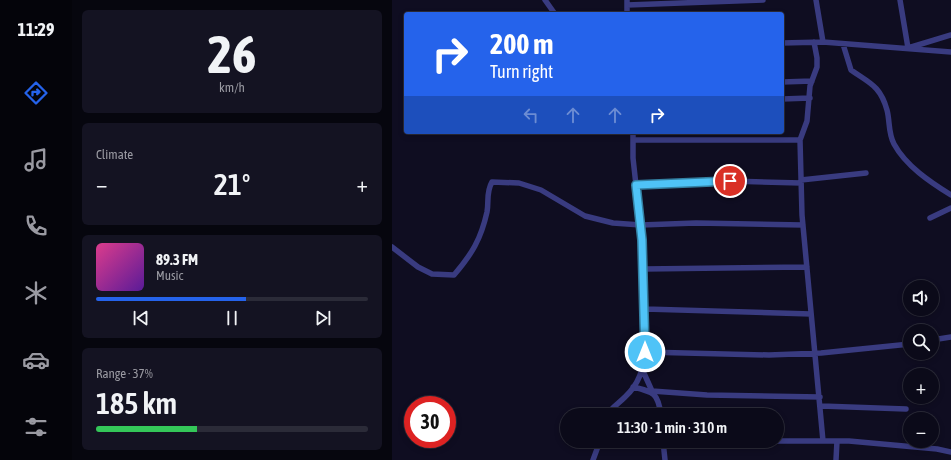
<!DOCTYPE html>
<meta charset="utf-8">
<style>
:root{--surface:#0b0a19;--page:#141322;--text:#f1f3f6;--muted:#9a9aa2;--line:#2b2b38;--accent:#2563eb}
body{margin:0;font-family:"Asap Condensed",sans-serif;background:var(--page);color:var(--text);height:100vh;display:flex;flex-direction:column;font-size:15px;white-space:nowrap}
*{box-sizing:border-box;margin:0}
p{font-size:13px;color:var(--muted)}
.icon{flex:none;width:22px;height:22px;fill:none;stroke:currentColor;stroke-width:2;stroke-linecap:round;stroke-linejoin:round}
.map{position:relative;flex:1;overflow:hidden}
.drawer{display:flex;flex-direction:column;gap:10px;padding:10px;background:#06060e;width:320px}
.drawer>*{flex:none}
.banner{position:absolute;left:12px;top:12px;width:380px;height:122px;border-radius:4px;box-shadow:0 2px 6px #0003,0 0 0 1px var(--line);background:#2563eb;color:#fff;overflow:hidden}
.fabs{position:absolute;left:511px;top:280px;display:grid;gap:8px}
.fabs a{display:grid;place-items:center;width:36px;height:36px;border-radius:50%;background:var(--surface);box-shadow:0 2px 6px #0003,0 0 0 1px var(--line);font-size:20px}
.speed{position:absolute;left:12px;top:396px;display:flex;gap:8px;font-size:20px;font-weight:700;text-align:center}
.speed>*{display:grid;place-content:center;width:52px;height:52px;border-radius:50%;background:var(--surface);box-shadow:0 2px 6px #0003,0 0 0 1px var(--line);line-height:1}
.speed .limit{border:6px solid #d22;background:#fff;color:#111}
.pin{position:absolute;display:grid;place-items:center;width:34px;height:34px;color:#fff;margin:-17px;border:2px solid #fff;border-radius:50%;box-shadow:0 1px 4px #0007}
.me{position:absolute;width:44px;margin:-22px;rotate:0deg;stroke-linejoin:round;filter:drop-shadow(0 0 3px #0008)}
.turn{display:flex;align-items:center;gap:14px;height:84px;padding:0 20px;font-size:18px}
.turn .icon{width:52px;height:52px;stroke-width:2.5}
.turn b{display:block;font-size:28px;line-height:34px}
.lanes{display:flex;align-items:center;height:38px;padding:0 20px;background:#0003;justify-content:center;gap:20px;direction:ltr}
.lanes .off{opacity:.35}
.big{font-size:30px;font-weight:600;line-height:1.1}
.drawer .card{flex:1;display:flex;flex-direction:column;justify-content:center;gap:6px;min-width:0;padding:0 14px;border-radius:6px;background:var(--page)}
.drawer .dial{align-items:center;gap:0}
.dial b{font-size:52px;line-height:1}
.song{display:flex;align-items:center;gap:12px}
.cover{width:48px;height:48px;border-radius:6px;background:linear-gradient(135deg,hsl(330 70% 55%),hsl(270 70% 35%))}
.played{height:4px;border-radius:2px;background:linear-gradient(90deg,var(--accent) 55%,var(--line) 55%)}
.keys{display:flex;justify-content:space-around;direction:ltr}
.heat{display:flex;justify-content:space-between;align-items:center;font-size:22px;direction:ltr}
.charge{height:6px;border-radius:3px;background:linear-gradient(90deg,#34c759 37%,var(--line) 0)}
.trip{position:absolute;left:168px;top:408px;width:224px;height:40px;border-radius:20px;background:var(--surface);box-shadow:0 2px 6px #0003,0 0 0 1px var(--line);font-weight:600;line-height:40px;text-align:center}
main{display:flex;flex:1;min-height:0}
.dock{display:flex;flex-direction:column;width:72px;justify-content:space-around;align-items:center;background:#04040a;color:var(--muted)}
.dock .icon{width:28px;height:28px}
.dock .selected{color:var(--accent)}
.dock b{font-size:18px;color:var(--text)}
.map>svg:first-child{display:block}
</style>
<main>
<nav class="dock">
<b>11:29</b>
<svg class="icon selected" aria-label="directions" viewBox="0 0 24 24"><path d="M12 3l9 9-9 9-9-9zM9 14v-3h6M13 9l2 2-2 2"/></svg>
<svg class="icon" aria-label="music" viewBox="0 0 24 24"><path d="M9 18V5l10-2v13"/><circle cx="6" cy="18" r="3"/><circle cx="16" cy="16" r="3"/></svg>
<svg class="icon" aria-label="phone" viewBox="0 0 24 24"><path d="M5 4h4l2 5-3 2q2 4 5 5l2-3 5 2v4C11 20 4 13 5 4z"/></svg>
<svg class="icon" aria-label="climate" viewBox="0 0 24 24"><path d="M12 3v18M4 7l16 10M4 17L20 7"/></svg>
<svg class="icon" aria-label="car" viewBox="0 0 24 24"><path d="M5 17H2v-5l4-1 3-4h7l3 4 3 1v5h-3M9 17h6M6 11h13"/><circle cx="7" cy="17" r="2"/><circle cx="17" cy="17" r="2"/></svg>
<svg class="icon" aria-label="filters" viewBox="0 0 24 24"><path d="M4 7h16M4 17h16"/><circle cx="9" cy="7" r="2"/><circle cx="15" cy="17" r="2"/></svg>
</nav>
<section class="drawer">
<div class="card dial"><b>26</b><p>km/h</p></div>
<div class="card"><p>Climate</p>
<div class="heat"><a>−</a><b class="big">21°</b><a>+</a></div>
</div>
<div class="card">
<div class="song"><i class="cover"></i><div><b>89.3 FM</b><p>Music</p></div></div>
<div class="played"></div>
<div class="keys"><svg class="icon" aria-label="previous" viewBox="0 0 24 24"><path d="M18 5L8 12l10 7zM5 5v14"/></svg><svg class="icon" aria-label="pause" viewBox="0 0 24 24"><path d="M8 5v14M16 5v14"/></svg><svg class="icon" aria-label="next" viewBox="0 0 24 24"><path d="M6 5l10 7-10 7zM19 5v14"/></svg></div>
</div>
<div class="card"><p>Range · 37%</p><b class="big">185 km</b><div class="charge"></div></div>
</section>
<div class="map">
<svg width="559" height="460" viewBox="0 0 559 460">
<rect width="100%" height="100%" fill="#0f0d21"/>
<g fill="none" stroke-linecap="round" stroke-linejoin="round">
<path stroke="#393b80" stroke-width="5.5" d="M153,0l10,14
M235,0v14
M424,0l7,42
M508,0l8,48 43,-13
M235,5l136,-5
M422,42l3,16v9l-7,19 -3,35 -7,19 2,75 21,226
M390,43l41,-1 128,10
M451,44l8,26c18,13 29,15 36,40 3,11 1,23 7,34 12,22 36,38 57,51
M390,82l30,-1
M390,99l28,-1
M241,140h167
M409,180l65,-7
M244,185l94,-4 71,2
M538,218l21,-10
M0,247l26,20 14,7 22,1c18,-21 27,-36 33,-63 2,-11 -1,-20 5,-30l27,1 22,7 44,26 28,7 28,2 55,-2 107,2
M252,269l163,-2
M253,309l166,5
M540,340l19,-3
M253,352l124,3 52,-2 89,-9
M251,371l9,20 55,4 113,2
M241,387c21,5 25,6 28,28
M429,406l85,3
M215,415c5,-8 11,-11 18,-18 14,-13 18,-27 20,-45l-3,-112 -9,-82v-26
M271,441l2,19
M385,441h72l88,8 14,3
M207,443l15,-2
M201,460l7,-19
M444,460l1,-19"/>
</g>
<g fill="none" stroke-linecap="round" stroke-linejoin="round">
<defs>
<path id="route" d="M253,352l-3,-112 -6,-55 94,-4"/>
</defs>
<use href="#route" stroke="#337fa1" stroke-width="10"/>
<use href="#route" stroke="#4fc3f7" stroke-width="7"/>
</g>
</svg>
<div class="fabs">
<a><svg class="icon" aria-label="sound" viewBox="0 0 24 24"><path d="M4 9h4l5-4v14l-5-4H4zM17 9q2 3 0 6"/></svg></a>
<a><svg class="icon" aria-label="search" viewBox="0 0 24 24"><circle cx="10" cy="10" r="6"/><path d="M15 15l6 6"/></svg></a>
<a>+</a>
<a>−</a>
</div>
<div class="speed"><div class="limit">30</div></div>
<div class="pin" style="left:338px;top:181px;background:#d93025"><svg class="icon" aria-label="arrive" viewBox="0 0 24 24"><path d="M6 21V4h12l-3 4 3 4H6"/></svg></div>
<svg class="me" style="left:253px;top:352px" viewBox="-20 -20 40 40"><circle r="17" fill="#4fc3f7" stroke="#fff" stroke-width="3"/><path d="M0-11L8 9 0 5-8 9z" fill="#fff"/></svg>
<div class="trip">11:30 · 1 min · 310 m</div>
<div class="banner">
<div class="turn"><svg class="icon" aria-label="right" viewBox="0 0 24 24"><path d="M7 20v-9h11M14 6l5 5-5 5"/></svg><div><b>200 m</b>Turn right</div></div>
<div class="lanes"><svg class="icon off" aria-label="left" viewBox="0 0 24 24"><path d="M17 20v-9H6M10 6l-5 5 5 5"/></svg><svg class="icon off" aria-label="ahead" viewBox="0 0 24 24"><path d="M12 20V5M6 11l6-6 6 6"/></svg><svg class="icon off" aria-label="ahead" viewBox="0 0 24 24"><path d="M12 20V5M6 11l6-6 6 6"/></svg><svg class="icon" aria-label="right" viewBox="0 0 24 24"><path d="M7 20v-9h11M14 6l5 5-5 5"/></svg></div>
</div>
</div>
</main>
